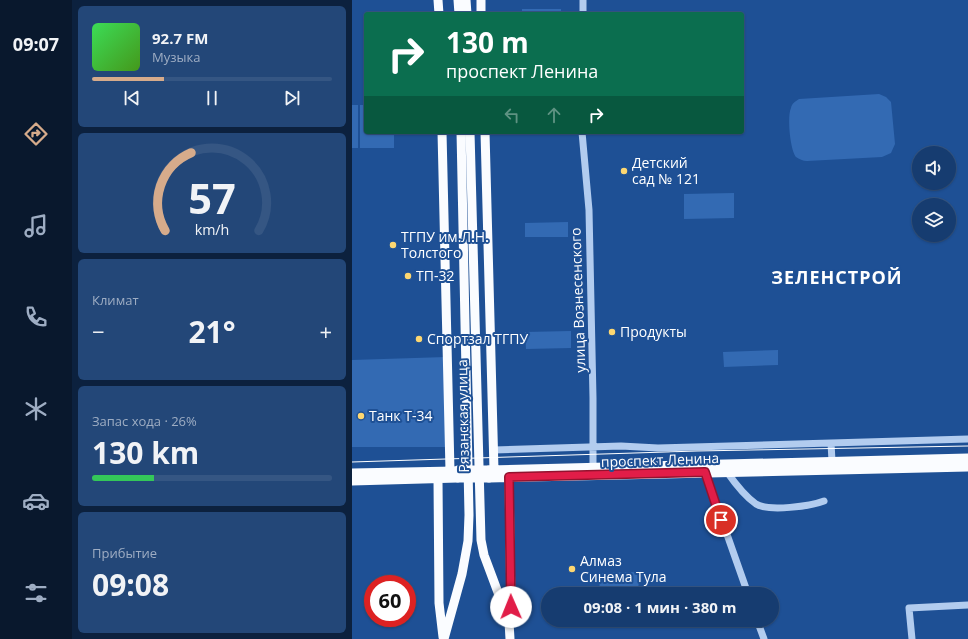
<!DOCTYPE html>
<html lang="ru">
<meta charset="utf-8">
<style>
:root{--surface:#163c70;--page:#234778;--text:#f1f3f6;--muted:#9eadc3;--line:#355683;--accent:#d6ab8b}
body{margin:0;font-family:"Open Sans",sans-serif;background:var(--page);color:var(--text);height:100vh;display:flex;flex-direction:column;font-size:15px;white-space:nowrap}
*{box-sizing:border-box;margin:0}
p{font-size:13px;color:var(--muted)}
.icon{flex:none;width:22px;height:22px;fill:none;stroke:currentColor;stroke-width:2;stroke-linecap:round;stroke-linejoin:round}
.map{position:relative;flex:1;overflow:hidden}
.panel{display:flex;flex-direction:column;gap:6px;padding:6px;background:#0c213e;width:280px}
.panel>*{flex:none}
.hud{position:absolute;left:12px;top:12px;width:380px;height:122px;border-radius:4px;box-shadow:0 1px 3px #0004,0 0 0 1px var(--line);background:#0b6e4f;color:#fff;overflow:hidden}
.fabs{position:absolute;left:560px;top:146px;display:grid;gap:8px}
.fabs a{display:grid;place-items:center;width:44px;height:44px;border-radius:50%;background:var(--surface);box-shadow:0 1px 3px #0004,0 0 0 1px var(--line);font-size:20px}
.speed{position:absolute;left:12px;top:575px;display:flex;gap:8px;font-size:20px;font-weight:700;text-align:center}
.speed>*{display:grid;place-content:center;width:52px;height:52px;border-radius:50%;background:var(--surface);box-shadow:0 1px 3px #0004,0 0 0 1px var(--line);line-height:1}
.speed .limit{border:6px solid #d22;background:#fff;color:#111}
.pin{position:absolute;display:grid;place-items:center;width:34px;height:34px;color:#fff;margin:-17px;border:2px solid #fff;border-radius:50%;box-shadow:0 1px 4px #0007}
.me{position:absolute;width:44px;margin:-22px;rotate:359deg;stroke-linejoin:round;filter:drop-shadow(0 0 3px #0008)}
.turn{display:flex;align-items:center;gap:14px;height:84px;padding:0 16px;font-size:18px}
.turn .icon{width:52px;height:52px;stroke-width:2.5}
.turn b{display:block;font-size:28px;line-height:34px}
.lanes{display:flex;align-items:center;height:38px;padding:0 16px;background:#0003;justify-content:center;gap:20px;direction:ltr}
.lanes .off{opacity:.35}
.big{font-size:30px;font-weight:700;line-height:1.1}
.panel .widget{flex:1;display:flex;flex-direction:column;justify-content:center;gap:6px;min-width:0;padding:0 14px;border-radius:6px;background:var(--page)}
.panel .dial{align-items:center;gap:0}
.dial svg{height:104px;overflow:visible;fill:none;stroke:var(--line);stroke-width:7;stroke-linecap:round;text-anchor:middle}
.dial text{fill:var(--text);stroke:none}
.song{display:flex;align-items:center;gap:12px}
.cover{width:48px;height:48px;border-radius:6px;background:linear-gradient(135deg,hsl(130 70% 55%),hsl(100 70% 35%))}
.played{height:4px;border-radius:2px;background:linear-gradient(90deg,var(--accent) 30%,var(--line) 30%)}
.keys{display:flex;justify-content:space-around;direction:ltr}
.heat{display:flex;justify-content:space-between;align-items:center;font-size:22px;direction:ltr}
.charge{height:6px;border-radius:3px;background:linear-gradient(90deg,#34c759 26%,var(--line) 0)}
.trip{position:absolute;left:189px;top:587px;width:238px;height:40px;border-radius:20px;background:var(--surface);box-shadow:0 1px 3px #0004,0 0 0 1px var(--line);font-weight:700;line-height:40px;text-align:center}
main{display:flex;flex:1;min-height:0}
.tabs{display:flex;flex-direction:column;width:72px;justify-content:space-around;align-items:center;background:#09182d;color:var(--muted)}
.tabs .icon{width:28px;height:28px}
.tabs .selected{color:var(--accent)}
.tabs b{font-size:18px;color:var(--text)}
.map>svg:first-child{display:block}
</style>
<main>
<nav class="tabs">
<b>09:07</b>
<svg class="icon selected" aria-label="directions" viewBox="0 0 24 24"><path d="M12 3l9 9-9 9-9-9zM9 14v-3h6M13 9l2 2-2 2"/></svg>
<svg class="icon" aria-label="music" viewBox="0 0 24 24"><path d="M9 18V5l10-2v13"/><circle cx="6" cy="18" r="3"/><circle cx="16" cy="16" r="3"/></svg>
<svg class="icon" aria-label="phone" viewBox="0 0 24 24"><path d="M5 4h4l2 5-3 2q2 4 5 5l2-3 5 2v4C11 20 4 13 5 4z"/></svg>
<svg class="icon" aria-label="climate" viewBox="0 0 24 24"><path d="M12 3v18M4 7l16 10M4 17L20 7"/></svg>
<svg class="icon" aria-label="car" viewBox="0 0 24 24"><path d="M5 17H2v-5l4-1 3-4h7l3 4 3 1v5h-3M9 17h6M6 11h13"/><circle cx="7" cy="17" r="2"/><circle cx="17" cy="17" r="2"/></svg>
<svg class="icon" aria-label="filters" viewBox="0 0 24 24"><path d="M4 7h16M4 17h16"/><circle cx="9" cy="7" r="2"/><circle cx="15" cy="17" r="2"/></svg>
</nav>
<section class="panel">
<div class="widget">
<div class="song"><i class="cover"></i><div><b>92.7 FM</b><p>Музыка</p></div></div>
<div class="played"></div>
<div class="keys"><svg class="icon" aria-label="previous" viewBox="0 0 24 24"><path d="M18 5L8 12l10 7zM5 5v14"/></svg><svg class="icon" aria-label="pause" viewBox="0 0 24 24"><path d="M8 5v14M16 5v14"/></svg><svg class="icon" aria-label="next" viewBox="0 0 24 24"><path d="M6 5l10 7-10 7zM19 5v14"/></svg></div>
</div>
<div class="widget dial"><svg viewBox="0 0 100 80">
<path d="M14 69A42 42 0 1 1 86 69"/>
<path d="M14 69A42 42 0 0 1 34 9" stroke="#d6ab8b"/>
<text x="50" y="56" font-size="32" font-weight="700">57</text>
<text x="50" y="72" font-size="11">km/h</text>
</svg></div>
<div class="widget"><p>Климат</p>
<div class="heat"><a>−</a><b class="big">21°</b><a>+</a></div>
</div>
<div class="widget"><p>Запас хода · 26%</p><b class="big">130 km</b><div class="charge"></div></div>
<div class="widget"><p>Прибытие</p><b class="big">09:08</b></div>
</section>
<div class="map">
<svg width="616" height="639" viewBox="0 0 616 639">
<rect width="100%" height="100%" fill="#1e5095"/>
<path fill="#336ab3" d="M170,9h39v5h-39z
M527,94l7,3 5,5 4,42 -4,9 -9,4 -75,4c-4,0 -8,-2 -11,-4 -6,-7 -9,-41 -5,-49 1,-5 4,-6 8,-9z
M0,105h6v43h-6z
M8,105h6v27h28v16h-34z
M382,193v25l-50,1v-25z
M216,222v15h-43v-14z
M219,331v17l-45,1 -1,-17z
M426,350v15l-54,2 -1,-15z
M94,357l2,90h-96v-87z
M281,572l4,1c2,6 3,16 -2,20l-33,1 -2,-1 -1,-16 3,-4z"/>
<g fill="none" stroke-linecap="round" stroke-linejoin="round">
<path stroke="#b2ccef" stroke-width="7" d="M231,0v14
M230,132l7,78 4,188v69
M479,443l1,18
M142,450l127,-4 37,2 310,-9
M353,472l43,122
M375,472c7,10 19,25 29,32 13,8 55,2 68,-3
M405,620l7,19
M560,639l-3,-31 59,-3"/>
<path stroke="#fafcff" stroke-width="9" d="M86,0l1,14
M106,0l1,14
M114,0l1,14
M129,0v14
M90,132l8,339
M118,132l11,408 3,15 25,67
M133,132l9,338
M137,470l479,-12
M0,473l103,-2
M157,477l2,130 -2,15 1,17
M137,478l479,-11
M86,479l1,124 4,34
M0,481l106,-3
M92,639l18,-65 6,-33 1,-26 -8,-383"/>
<path stroke="#fff" stroke-width="1" d="M0,462l345,-11 271,-5"/>
<path stroke="#fafcff" stroke-width="9" d="M106,470h31
M106,478h31"/>
</g>
<g fill="none" stroke-linecap="round" stroke-linejoin="round">
<defs>
<path id="route" d="M159,607l-2,-130 196,-5 16,48"/>
</defs>
<use href="#route" stroke="#92132f" stroke-width="10"/>
<use href="#route" stroke="#e11d48" stroke-width="7"/>
</g>
<g fill="#fdd771" stroke="#1e5095" stroke-width="1.5">
<circle cx="272" cy="171" r="4"/>
<circle cx="41" cy="245" r="4"/>
<circle cx="56" cy="276" r="4"/>
<circle cx="260" cy="332" r="4"/>
<circle cx="67" cy="339" r="4"/>
<circle cx="9" cy="416" r="4"/>
<circle cx="220" cy="569" r="4"/>
</g>
<g text-anchor="middle" stroke-width="4" stroke-linejoin="round" paint-order="stroke">
<g font-size="14" fill="#fff" stroke="#1e5095" text-anchor="start">
<text x="280" y="168">Детский<tspan x="280" dy="16">сад № 121</tspan></text>
<text x="49" y="242">ТГПУ им.Л.Н.<tspan x="49" dy="16">Толстого</tspan></text>
<text x="64" y="281">ТП-32</text>
<text x="268" y="337">Продукты</text>
<text x="75" y="344">Спортзал ТГПУ</text>
<text x="17" y="421">Танк Т-34</text>
<text x="228" y="566">Алмаз<tspan x="228" dy="16">Синема Тула</tspan></text>
</g>
<g font-size="14" fill="#fff" stroke="#1e5095">
<text transform="translate(226 300) rotate(-92)" y="5">улица Вознесенского</text>
<text transform="translate(111 416) rotate(-91)" y="5">Рязанская улица</text>
<text transform="translate(308 460) rotate(-2)" y="5">проспект Ленина</text>
</g>
<g font-size="18" font-weight="bold" letter-spacing="1" fill="#fff" stroke="#1e5095">
<text x="485" y="284">ЗЕЛЕНСТРОЙ</text>
</g>
</g>
</svg>
<div class="fabs">
<a><svg class="icon" aria-label="sound" viewBox="0 0 24 24"><path d="M4 9h4l5-4v14l-5-4H4zM17 9q2 3 0 6"/></svg></a>
<a><svg class="icon" aria-label="layers" viewBox="0 0 24 24"><path d="M12 4l9 5-9 5-9-5zM3 14l9 5 9-5"/></svg></a>
</div>
<div class="speed"><div class="limit">60</div></div>
<div class="pin" style="left:369px;top:520px;background:#d93025"><svg class="icon" aria-label="arrive" viewBox="0 0 24 24"><path d="M6 21V4h12l-3 4 3 4H6"/></svg></div>
<svg class="me" style="left:159px;top:607px" viewBox="-20 -20 40 40"><circle r="19" fill="#fff"/><path d="M0-13L10 11 0 6-10 11z" fill="#e11d48"/></svg>
<div class="trip">09:08 · 1 мин · 380 m</div>
<div class="hud">
<div class="turn"><svg class="icon" aria-label="right" viewBox="0 0 24 24"><path d="M7 20v-9h11M14 6l5 5-5 5"/></svg><div><b>130 m</b>проспект Ленина</div></div>
<div class="lanes"><svg class="icon off" aria-label="left" viewBox="0 0 24 24"><path d="M17 20v-9H6M10 6l-5 5 5 5"/></svg><svg class="icon off" aria-label="ahead" viewBox="0 0 24 24"><path d="M12 20V5M6 11l6-6 6 6"/></svg><svg class="icon" aria-label="right" viewBox="0 0 24 24"><path d="M7 20v-9h11M14 6l5 5-5 5"/></svg></div>
</div>
</div>
</main>
